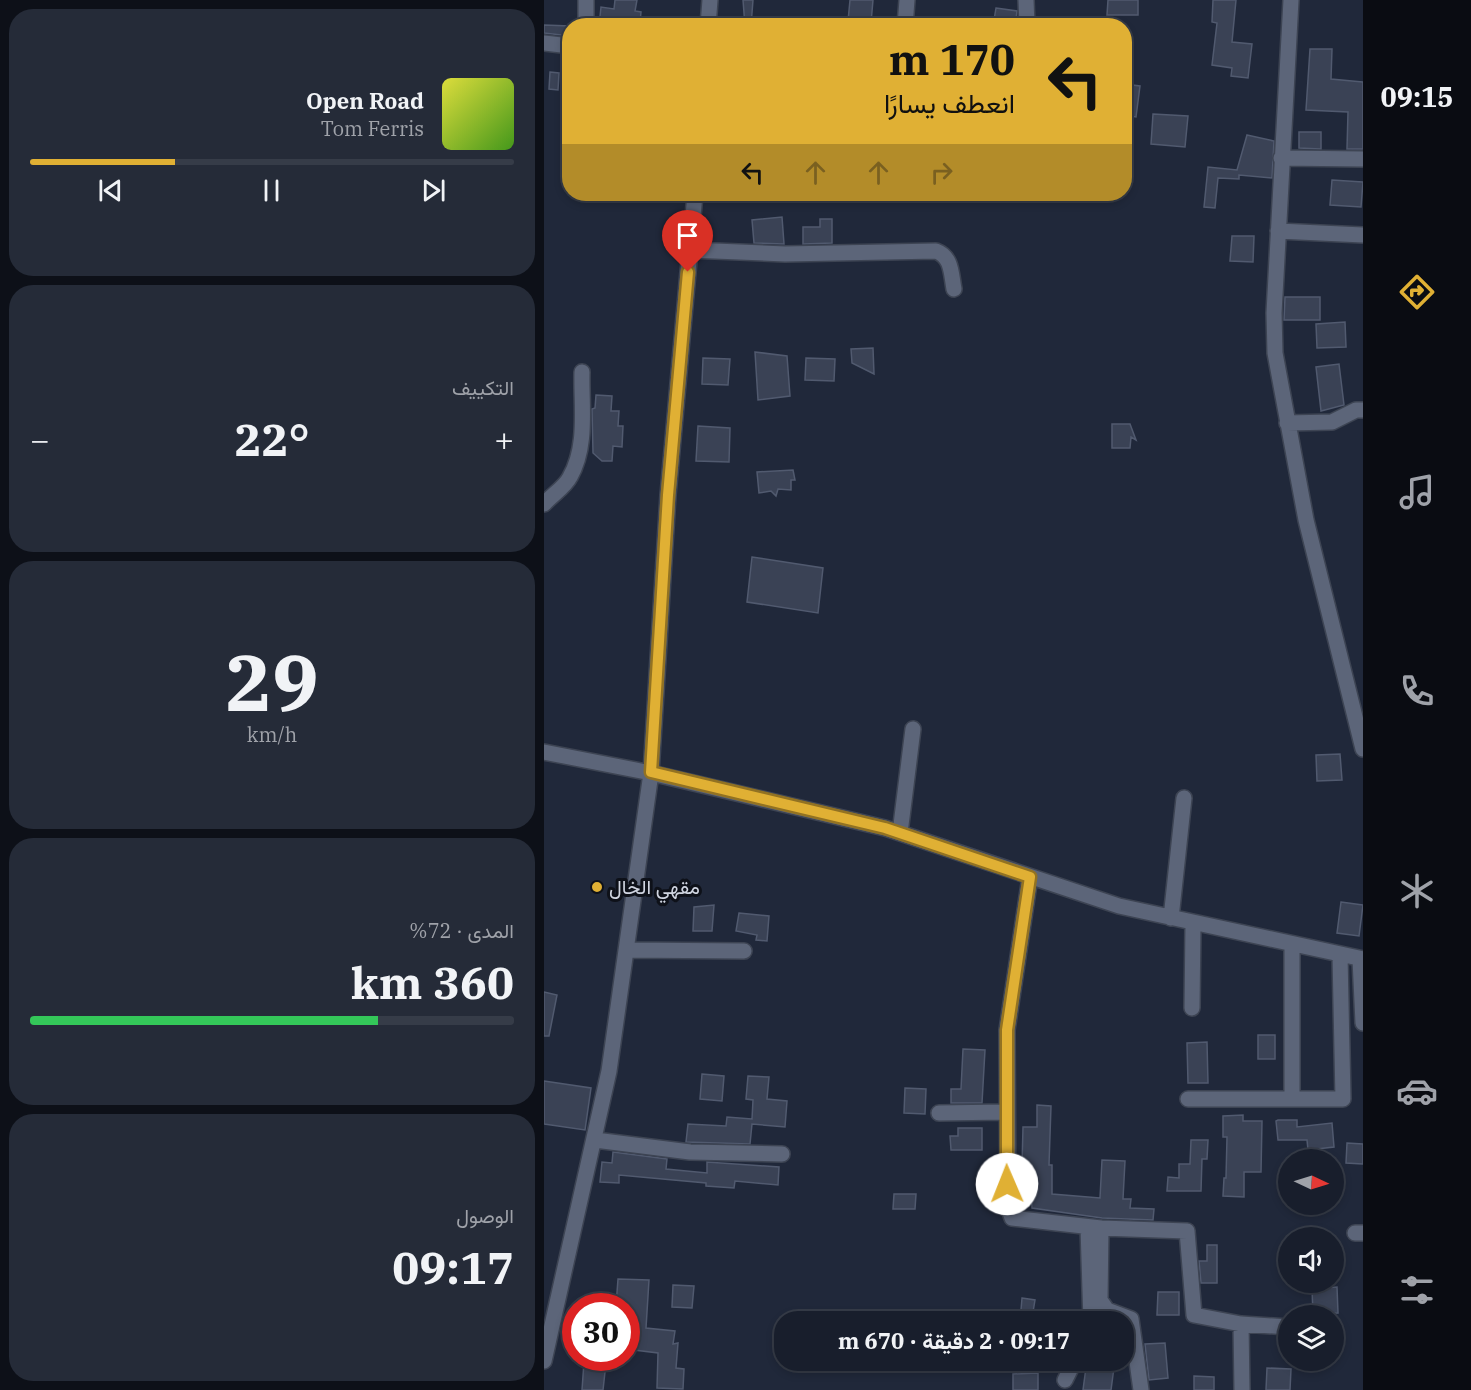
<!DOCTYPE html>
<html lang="ar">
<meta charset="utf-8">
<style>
:root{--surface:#181e2c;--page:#252b38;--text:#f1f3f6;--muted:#9fa2a9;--line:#363c48;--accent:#e0b034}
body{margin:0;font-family:"IBM Plex Serif",Vazirmatn,serif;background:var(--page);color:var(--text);direction:rtl;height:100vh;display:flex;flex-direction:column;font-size:22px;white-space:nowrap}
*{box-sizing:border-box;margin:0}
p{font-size:20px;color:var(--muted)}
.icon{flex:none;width:33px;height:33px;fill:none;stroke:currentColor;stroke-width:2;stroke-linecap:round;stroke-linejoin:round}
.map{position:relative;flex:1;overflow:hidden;direction:ltr}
.side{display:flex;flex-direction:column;gap:9px;padding:9px;background:#0d1018;width:544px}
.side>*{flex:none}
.top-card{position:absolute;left:18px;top:18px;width:570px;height:183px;border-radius:24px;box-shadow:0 3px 9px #0003,0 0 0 2px var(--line);direction:rtl;background:#e0b034;color:#111;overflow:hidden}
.needle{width:39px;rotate:94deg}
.tools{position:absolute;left:734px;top:1149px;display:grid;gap:12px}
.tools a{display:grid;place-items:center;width:66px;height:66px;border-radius:50%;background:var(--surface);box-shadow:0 3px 9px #0003,0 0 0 2px var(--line);font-size:30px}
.speed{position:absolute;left:18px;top:1293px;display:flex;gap:12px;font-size:30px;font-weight:700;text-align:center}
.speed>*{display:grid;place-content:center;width:78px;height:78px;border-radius:50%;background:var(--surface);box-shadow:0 3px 9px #0003,0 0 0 2px var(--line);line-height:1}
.speed .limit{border:9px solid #d22;background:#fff;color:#111}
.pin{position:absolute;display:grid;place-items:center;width:51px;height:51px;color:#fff;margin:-62px -26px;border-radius:50% 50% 50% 0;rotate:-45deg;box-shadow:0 0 6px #0007}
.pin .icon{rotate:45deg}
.me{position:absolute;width:66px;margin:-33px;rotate:359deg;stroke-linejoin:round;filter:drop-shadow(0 0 4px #0008)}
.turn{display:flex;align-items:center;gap:21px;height:126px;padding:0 18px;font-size:27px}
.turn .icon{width:78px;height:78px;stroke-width:2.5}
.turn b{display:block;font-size:42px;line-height:51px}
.lanes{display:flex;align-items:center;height:57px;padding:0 18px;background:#0003;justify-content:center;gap:30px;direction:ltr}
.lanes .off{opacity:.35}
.big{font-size:45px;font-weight:700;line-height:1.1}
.side .card{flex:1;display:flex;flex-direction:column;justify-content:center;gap:9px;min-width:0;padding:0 21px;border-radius:24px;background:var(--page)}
.side .dial{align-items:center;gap:0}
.dial b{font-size:78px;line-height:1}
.song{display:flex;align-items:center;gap:18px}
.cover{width:72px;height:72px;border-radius:9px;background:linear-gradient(135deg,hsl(60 70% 55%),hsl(100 70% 35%))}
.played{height:6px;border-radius:3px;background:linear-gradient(90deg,var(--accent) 30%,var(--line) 30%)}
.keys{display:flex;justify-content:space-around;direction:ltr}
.heat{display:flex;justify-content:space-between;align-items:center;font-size:33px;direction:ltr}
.charge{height:9px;border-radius:4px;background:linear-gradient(90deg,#34c759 72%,var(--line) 0)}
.trip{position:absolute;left:230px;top:1311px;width:360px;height:60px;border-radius:24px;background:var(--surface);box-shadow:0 3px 9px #0003,0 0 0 2px var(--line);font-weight:700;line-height:60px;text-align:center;direction:rtl}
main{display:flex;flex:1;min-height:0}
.tab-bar{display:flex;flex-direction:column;width:108px;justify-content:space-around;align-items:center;background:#0a0c12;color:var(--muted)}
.tab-bar .icon{width:42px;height:42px}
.tab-bar .active{color:var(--accent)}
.tab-bar b{font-size:27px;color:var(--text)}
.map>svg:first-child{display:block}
</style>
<main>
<nav class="tab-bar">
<b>09:15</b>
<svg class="icon active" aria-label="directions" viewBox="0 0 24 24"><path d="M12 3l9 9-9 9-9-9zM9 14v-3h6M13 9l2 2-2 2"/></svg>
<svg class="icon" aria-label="music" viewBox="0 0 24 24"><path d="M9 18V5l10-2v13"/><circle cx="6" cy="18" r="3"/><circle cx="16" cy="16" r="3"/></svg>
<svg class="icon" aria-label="phone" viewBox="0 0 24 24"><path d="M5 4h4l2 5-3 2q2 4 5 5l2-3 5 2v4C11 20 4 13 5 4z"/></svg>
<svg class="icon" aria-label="climate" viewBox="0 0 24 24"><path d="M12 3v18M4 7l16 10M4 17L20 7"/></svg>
<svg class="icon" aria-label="car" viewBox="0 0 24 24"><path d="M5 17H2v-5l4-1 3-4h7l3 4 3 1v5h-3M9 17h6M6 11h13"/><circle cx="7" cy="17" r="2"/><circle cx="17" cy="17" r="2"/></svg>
<svg class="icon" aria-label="filters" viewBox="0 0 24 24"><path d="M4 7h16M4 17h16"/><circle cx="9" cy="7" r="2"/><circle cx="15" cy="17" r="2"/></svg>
</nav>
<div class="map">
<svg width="819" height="1390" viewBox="0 0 819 1390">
<rect width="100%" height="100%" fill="#20283a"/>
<path fill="#3a4255" stroke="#515a6f" stroke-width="1.5" d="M71,0h22l-2,11 6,1 -1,11 -29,-4 -1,7h-11l2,-19 13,2z
M199,0h10l-2,26h-6z
M306,0h23l-2,23 -23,-2z
M564,0h30v15h-31z
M669,0h23l-4,42 20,2 -4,34 -17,-2 1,-8 -20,-3 5,-42 -5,-1z
M452,8l21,3 -2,15h-22z
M0,25l26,1v10l-26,-3z
M766,49h22l-1,30 32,3v67h-16l1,-37 -42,-2z
M6,72l9,1 -1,17 -9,-1z
M580,84l16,2 -4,31 -12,-2z
M609,114l35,2 -3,31 -34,-3z
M755,132h22v17l-22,-1z
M703,135l27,6 -2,37 -33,-3v4l-21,-1 -3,30 -11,-1 4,-40 29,3z
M788,180l31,2 -2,25 -31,-2z
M238,217l2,27 -30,-1 -2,-23z
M276,219h12v24l-29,1v-17h17z
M688,236h22l-1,26 -23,-1z
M741,297h35v23h-36z
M801,322l1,25 -29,1 -1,-24z
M329,348l1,26 -22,-11 -1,-14z
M211,352l32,4 3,40 -32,4z
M159,358l27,1 -2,26 -26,-1z
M262,358l29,1 -1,22 -29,-1z
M795,364l5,41 -23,6 -5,-44z
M52,395l16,1 -1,15h8l-1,15h5l-1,21 -9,-1 -1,15h-10l-9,-8 -1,-44 3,-1z
M568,424h18l6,16 -5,-3 -1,11h-18z
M154,426l32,2 -1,34 -33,-1z
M249,470l2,10h-4v10l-13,-1 -2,7 -5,-5 -12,2 -2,-21z
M208,557l71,11 -5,45 -71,-11z
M796,754l2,26 -25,1 -1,-26z
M797,902l22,3 -4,31 -22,-3z
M170,905l-2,26h-19l1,-24z
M195,913l30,3 -2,25 -11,-1 1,-5 -21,-4z
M0,992l13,3 -8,41h-5z
M714,1035h17v24h-17z
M663,1042l1,41h-20l-1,-40z
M419,1049l22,1 -3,53h-31v-14h10z
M158,1074l22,2 -2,25 -22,-2z
M204,1076l21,1 -2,22 20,2 -2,26 -33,-3 -2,20 -64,-2 2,-18 38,2 1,-9 25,2 1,-19 -7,-1z
M0,1081l47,7 -6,42 -41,-6z
M361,1088l21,1 -1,25 -21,-1z
M493,1105l14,1 -2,59h3v29l48,4 2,-38 23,1 -2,38h8l-1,9 24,1 -1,11 -51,-2 -70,-10 -1,-18h-12v-25h3l1,-38h14z
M699,1115v6h19l-1,51h-17v25l-21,-1 1,-18h2l1,-41h-4v-21z
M734,1120h19v7l35,-4 2,24 -26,3 -1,-10h-29l-2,-19z
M414,1128h24v22h-31l-1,-14h8z
M647,1140h17l-1,19h-5l-1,32h-34l1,-14 11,1v-14h11z
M803,1143l16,1v20l-17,-1z
M69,1152l54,7 -1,10 41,4v-11l72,5 -1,18 -43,-4 -1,7 -28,-2v-3l-87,-8v8l-19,-1 2,-20 10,1z
M350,1194h22l-1,15h-22z
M663,1245h10v38h-16l-2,-22h8z
M74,1279l31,1 -3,48 29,3 -2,13 5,-1 -2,25 8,1 -1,20 -26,-1 1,-35 -32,-4v-43h-10z
M129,1285l21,1 -2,22 -20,-1z
M793,1287l1,26 -25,1 -1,-25z
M614,1292h21v23h-22z
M478,1298l13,2 -2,12 -12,-2z
M621,1343l3,35 -19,2 -4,-36z
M543,1360h28l-4,30h-28z
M40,1362l22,1 -3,27h-21z
M723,1368l24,1 -1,21h-24z
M494,1373v17h-25v-16z
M650,1376l20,1v13h-20z"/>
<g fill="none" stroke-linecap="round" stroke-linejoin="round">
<defs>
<path id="minor" d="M482,0l1,26
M747,0l-17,313 1,40 31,167 57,229
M42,26v-26
M164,26l2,-26
M361,26l2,-26
M0,43l26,3
M737,158l82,1
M734,231l85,4
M146,250l95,4 151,-3c16,6 15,22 18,38
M743,423l45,-1 24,-12h7
M0,504c8,-9 21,-17 26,-27 18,-32 11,-71 12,-105
M0,752l107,21 234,55 234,78 244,53
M356,833l13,-104
M486,877l-23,153 1,177 4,11 89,10 -1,72 7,10 24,9 10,71
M627,918l13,-120
M748,945v153
M83,950l117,1
M816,959l3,64
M648,1008l1,-84
M644,1099h155l-3,-144
M395,1113l66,-1
M51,1140l95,12 92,2
M544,1227l3,95
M557,1228l86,3 7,84 47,9 47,3
M811,1233h8
M697,1324l1,66
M0,1361l65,-290 42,-298 17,-278 27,-301
M521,1380l10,-20"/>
</defs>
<use href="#minor" stroke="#3d4453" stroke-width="18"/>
<use href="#minor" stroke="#5c6579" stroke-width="15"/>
</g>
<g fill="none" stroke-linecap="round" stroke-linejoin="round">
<defs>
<path id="route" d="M144,272l-20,223 -17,277 234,56 145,49 -23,153v154"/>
</defs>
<use href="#route" stroke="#927222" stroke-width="15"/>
<use href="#route" stroke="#e0b034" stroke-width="10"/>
</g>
<circle fill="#e0b034" stroke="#0e1119" stroke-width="2" cx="53" cy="887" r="6"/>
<g text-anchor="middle" stroke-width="6" stroke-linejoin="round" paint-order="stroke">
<g font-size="20" fill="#d0d5e1" stroke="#0e1119" text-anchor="start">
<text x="65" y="894">مقهي الخال</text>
</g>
</g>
</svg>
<div class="tools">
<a><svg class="needle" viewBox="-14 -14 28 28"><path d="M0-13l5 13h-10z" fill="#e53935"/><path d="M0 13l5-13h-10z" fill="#9fa2a9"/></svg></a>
<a><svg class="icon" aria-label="sound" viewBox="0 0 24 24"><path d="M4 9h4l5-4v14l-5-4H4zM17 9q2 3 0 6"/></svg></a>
<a><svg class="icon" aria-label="layers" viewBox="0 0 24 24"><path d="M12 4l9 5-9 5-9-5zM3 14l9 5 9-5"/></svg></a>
</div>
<div class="speed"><div class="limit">30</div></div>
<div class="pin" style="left:144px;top:272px;background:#d93025"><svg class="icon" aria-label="arrive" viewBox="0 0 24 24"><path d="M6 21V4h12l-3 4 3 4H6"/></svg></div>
<svg class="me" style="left:463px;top:1184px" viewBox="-20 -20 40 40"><circle r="19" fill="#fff"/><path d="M0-13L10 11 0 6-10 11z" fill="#e0b034"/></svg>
<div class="trip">09:17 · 2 دقيقة · 670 m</div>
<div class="top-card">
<div class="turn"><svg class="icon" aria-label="left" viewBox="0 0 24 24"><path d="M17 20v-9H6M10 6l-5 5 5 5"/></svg><div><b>170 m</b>انعطف يسارًا</div></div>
<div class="lanes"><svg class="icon" aria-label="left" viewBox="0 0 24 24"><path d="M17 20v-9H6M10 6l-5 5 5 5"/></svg><svg class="icon off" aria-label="ahead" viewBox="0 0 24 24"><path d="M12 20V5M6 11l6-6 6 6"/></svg><svg class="icon off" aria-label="ahead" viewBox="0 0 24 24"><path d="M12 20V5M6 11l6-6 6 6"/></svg><svg class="icon off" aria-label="right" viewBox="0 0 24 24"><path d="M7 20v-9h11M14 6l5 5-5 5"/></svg></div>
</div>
</div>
<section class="side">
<div class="card">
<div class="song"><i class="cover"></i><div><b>Open Road</b><p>Tom Ferris</p></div></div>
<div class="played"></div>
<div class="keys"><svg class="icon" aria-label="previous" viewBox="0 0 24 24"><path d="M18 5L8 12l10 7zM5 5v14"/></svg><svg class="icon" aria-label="pause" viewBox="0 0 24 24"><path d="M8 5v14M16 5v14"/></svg><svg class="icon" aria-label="next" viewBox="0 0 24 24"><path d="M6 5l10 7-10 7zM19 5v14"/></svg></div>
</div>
<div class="card"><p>التكييف</p>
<div class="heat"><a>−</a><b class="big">22°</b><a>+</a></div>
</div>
<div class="card dial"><b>29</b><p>km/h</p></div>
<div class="card"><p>المدى · 72%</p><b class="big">360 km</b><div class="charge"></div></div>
<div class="card"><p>الوصول</p><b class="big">09:17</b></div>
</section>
</main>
